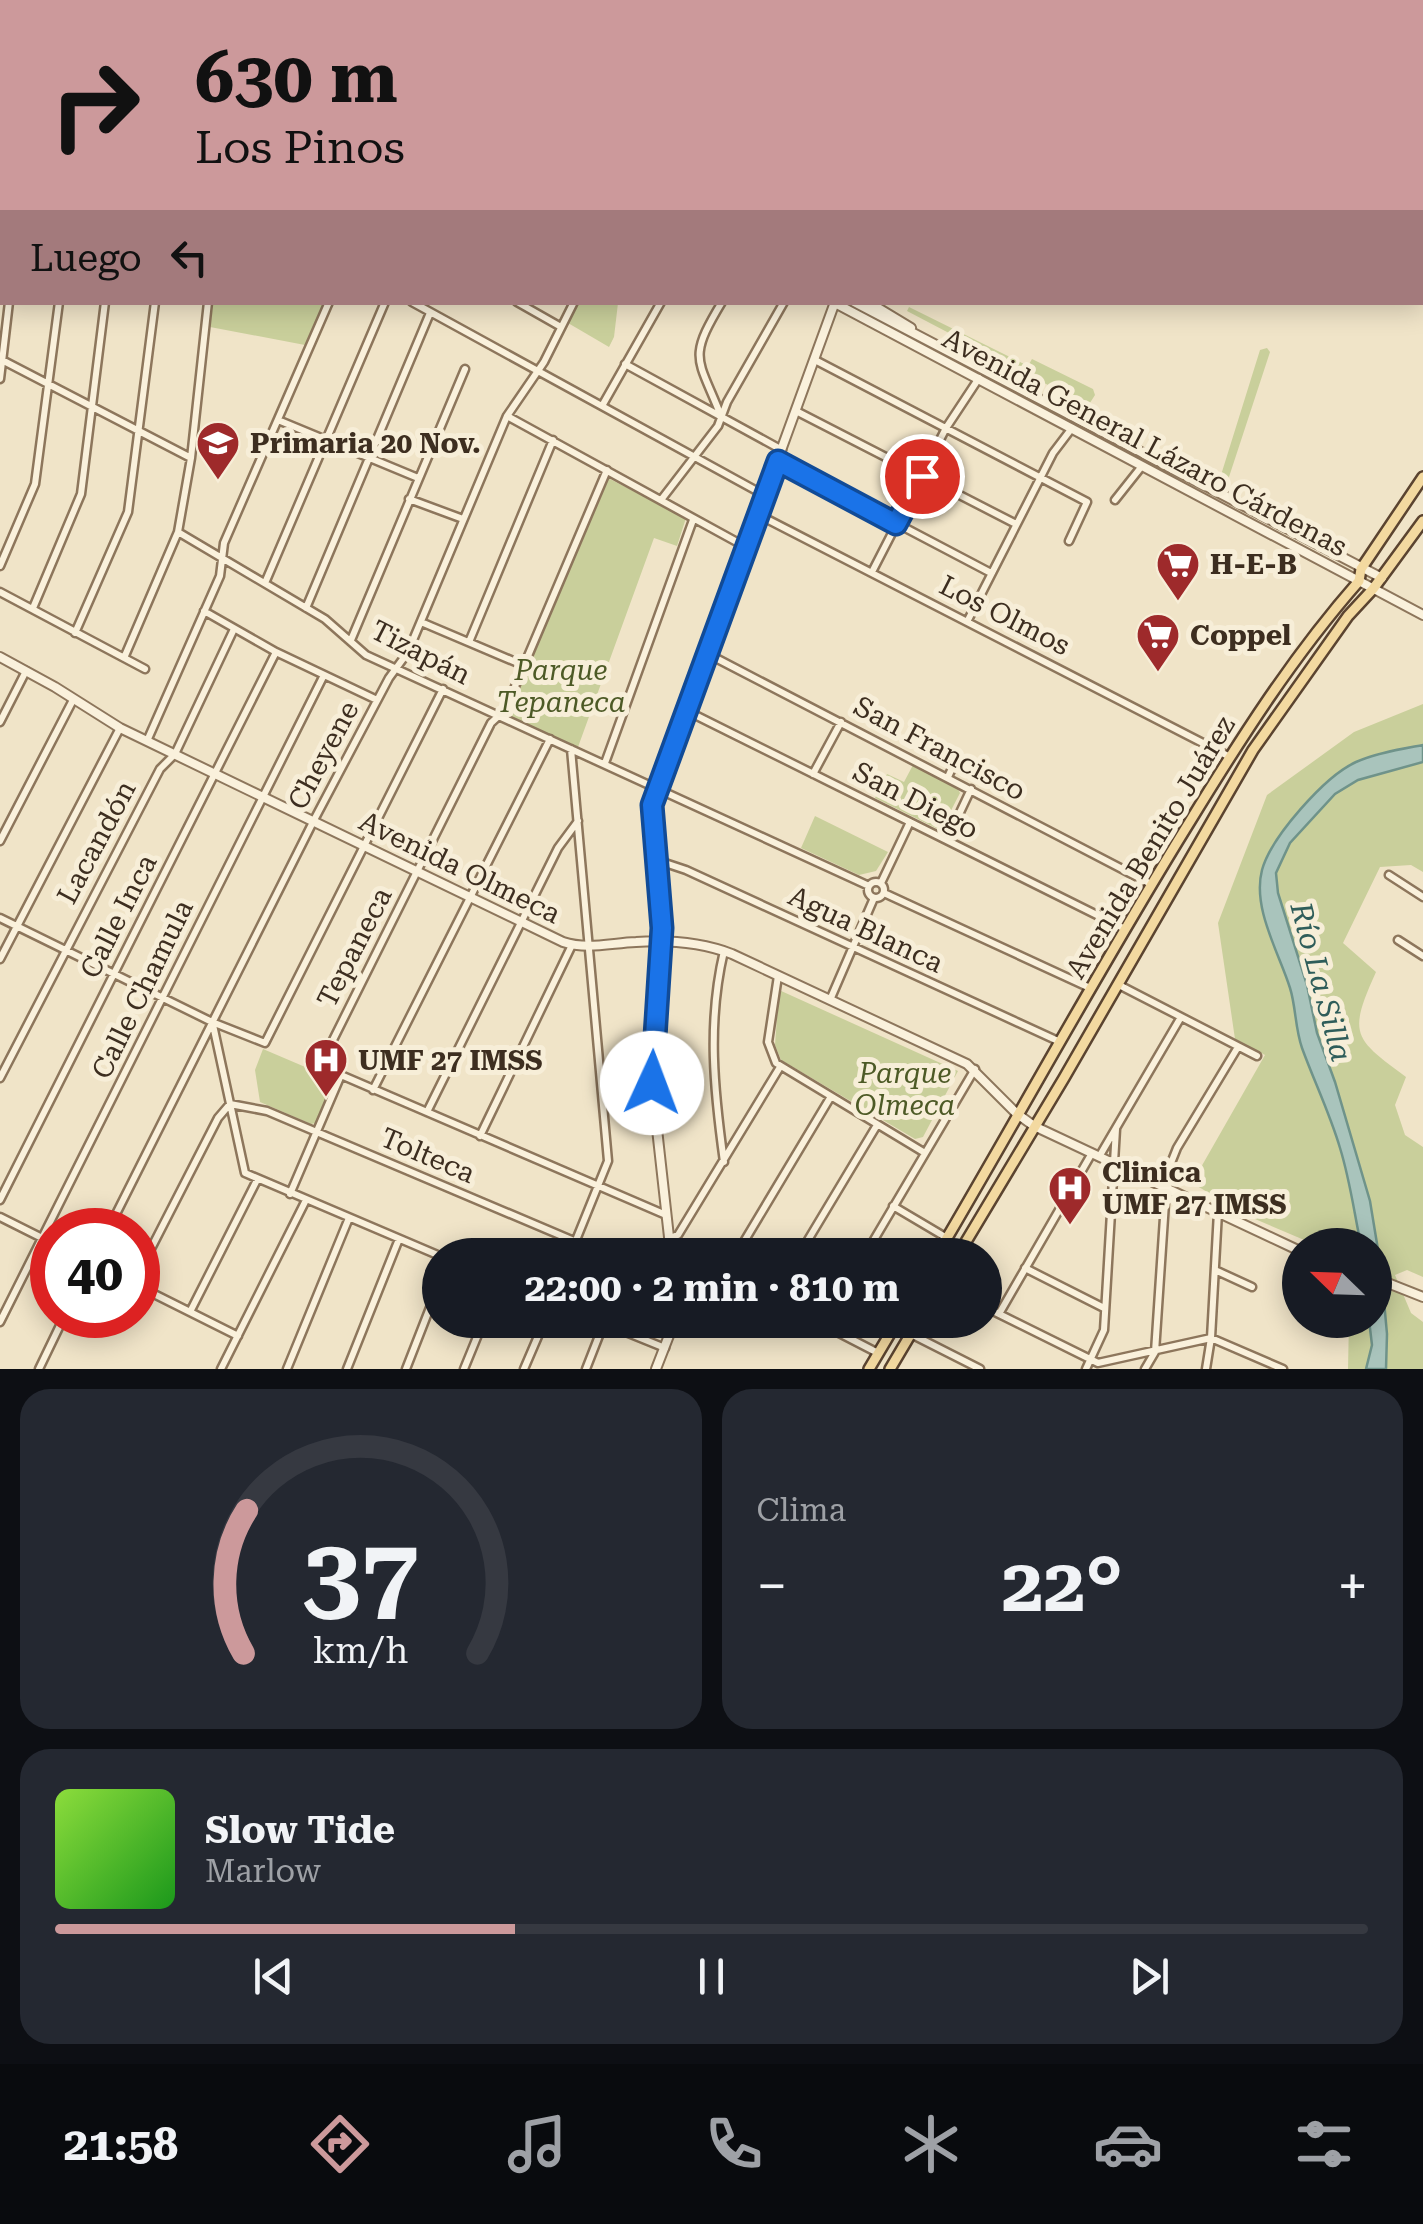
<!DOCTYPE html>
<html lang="es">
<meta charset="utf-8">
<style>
:root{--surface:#171b24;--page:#242831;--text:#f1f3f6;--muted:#9ea1a6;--line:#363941;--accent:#cc999b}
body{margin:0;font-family:"Roboto Serif",serif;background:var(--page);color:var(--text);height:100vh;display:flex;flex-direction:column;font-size:38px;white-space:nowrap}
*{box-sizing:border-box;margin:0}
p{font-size:32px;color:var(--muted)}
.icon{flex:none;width:55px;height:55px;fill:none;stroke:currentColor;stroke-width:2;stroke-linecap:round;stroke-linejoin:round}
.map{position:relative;height:1369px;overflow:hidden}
.drawer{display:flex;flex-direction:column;gap:20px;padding:20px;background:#0d0f14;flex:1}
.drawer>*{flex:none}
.top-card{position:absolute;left:0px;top:0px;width:1425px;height:305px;box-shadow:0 5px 25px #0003;background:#cc999b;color:#111;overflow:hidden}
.needle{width:65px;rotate:293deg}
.controls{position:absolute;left:1282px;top:1228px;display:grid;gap:20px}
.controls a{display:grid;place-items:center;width:110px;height:110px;border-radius:50%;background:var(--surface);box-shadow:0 5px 25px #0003;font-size:50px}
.speed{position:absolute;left:30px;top:1208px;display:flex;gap:20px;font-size:50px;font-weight:700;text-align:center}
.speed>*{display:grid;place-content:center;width:130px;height:130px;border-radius:50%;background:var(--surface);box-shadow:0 5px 25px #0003;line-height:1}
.speed .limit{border:15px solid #d22;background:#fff;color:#111}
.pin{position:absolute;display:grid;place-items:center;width:85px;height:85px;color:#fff;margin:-42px;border:5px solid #fff;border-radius:50%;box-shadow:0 2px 10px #0007}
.me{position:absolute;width:110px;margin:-55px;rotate:2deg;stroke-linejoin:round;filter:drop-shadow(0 0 8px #0008)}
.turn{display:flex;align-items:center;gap:35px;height:210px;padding:0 30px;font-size:45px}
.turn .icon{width:130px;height:130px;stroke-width:2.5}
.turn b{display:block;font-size:70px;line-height:85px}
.then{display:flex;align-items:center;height:95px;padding:0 30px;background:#0003;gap:20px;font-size:38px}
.big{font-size:75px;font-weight:700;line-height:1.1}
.drawer .tile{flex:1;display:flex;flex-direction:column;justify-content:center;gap:15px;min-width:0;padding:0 35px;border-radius:30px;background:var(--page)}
.drawer .dial{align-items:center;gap:0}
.dial svg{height:260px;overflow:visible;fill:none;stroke:var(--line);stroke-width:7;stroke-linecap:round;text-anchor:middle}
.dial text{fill:var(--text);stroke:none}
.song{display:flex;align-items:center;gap:30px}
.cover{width:120px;height:120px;border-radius:15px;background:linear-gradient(135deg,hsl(90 70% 55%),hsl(120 70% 35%))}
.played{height:10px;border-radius:5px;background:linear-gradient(90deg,var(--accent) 35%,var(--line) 35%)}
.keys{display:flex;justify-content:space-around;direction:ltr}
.heat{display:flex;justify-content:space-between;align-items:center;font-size:55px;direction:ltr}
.drawer .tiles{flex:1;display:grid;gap:20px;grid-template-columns:1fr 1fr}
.tile:last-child{grid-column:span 2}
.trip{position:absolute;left:422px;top:1238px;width:580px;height:100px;border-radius:50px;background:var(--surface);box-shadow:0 5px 25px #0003;font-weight:700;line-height:100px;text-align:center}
.tabs{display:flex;height:160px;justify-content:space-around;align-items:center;background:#090b0e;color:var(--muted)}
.tabs .icon{width:70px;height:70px}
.tabs .current{color:var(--accent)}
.tabs b{font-size:45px;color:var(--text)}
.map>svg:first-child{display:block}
</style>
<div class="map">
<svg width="1423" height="1369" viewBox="0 0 1423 1369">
<rect width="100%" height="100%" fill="#f0e4c8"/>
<path fill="#c9cf9b" d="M213,303l1,-1 110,1 -19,42 -95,-18z
M578,303h40l-4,34 -5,10 -41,-24z
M909,307l119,59 4,-7 61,30 2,6 -7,11 -181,-95z
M1267,348l3,4 -42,128 -5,1 -2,-6 39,-125z
M606,477l80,41 -9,28 -23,-8 -76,209 -70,-30z
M1423,704v168l-12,-7 -31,2 -37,76 33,29c-28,62 -23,66 30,105l-11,28 10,30 18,12v130l-16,-7 -12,5 16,38 12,9v47h-75l1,-49h26v-75h-59l-68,-29 -56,-33 73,-128 -30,-16 -17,-116 49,-128 87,-63z
M913,765l45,24 2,4 -18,35 -4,1 -63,-31 12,-24 17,8z
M815,816l73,36 -12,19 -17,4 -58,-27z
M779,990l179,81 -35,66 -8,2 -134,-79 -6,-15z
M263,1049l68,29 2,4 -17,41 -5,1 -51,-22 -5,-32z"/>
<path fill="#a9c4bc" stroke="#6f938a" stroke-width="2.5" d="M1423,745v17l-65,18 -23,14 -45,49 -14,30 2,20 29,92 10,48 18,49 35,119 11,67 6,66 -1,35h-20l6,-24 -3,-25h6v-75h-14c-7,-33 -11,-65 -21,-97 -10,-34 -26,-67 -38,-100 -7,-20 -6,-41 -12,-60 -11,-35 -38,-80 -28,-118 9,-33 63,-94 94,-108 20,-9 46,-13 67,-17z"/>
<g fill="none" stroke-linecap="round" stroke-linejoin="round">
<path stroke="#6f938a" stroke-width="2.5" d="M703,0v2"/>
<defs>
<path id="minor" d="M426,0l5,2
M542,0l5,2
M1178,0l5,2
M19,2l1,-2
M73,2l1,-2
M136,2l2,-2
M200,2l1,-2
M323,2v-2
M450,2l1,-2
M487,2l2,-2
M609,2l1,-2
M669,2l1,-2
M1196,2l2,-2
M1250,2l2,-2
M1310,2l2,-2
M1382,2l3,-2
M0,78l2,1
M0,143l2,1
M0,231h2
M412,302l354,194
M517,302l44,25
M0,359l191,99
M815,360l272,142 -18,39
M625,364l157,86
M0,379l9,-77
M602,406l59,-104
M796,411l220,113
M507,416l239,131
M721,416c-23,-59 -34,-56 1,-114
M278,420l140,58
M778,461l213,112
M607,470l-102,240 -14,13 -171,343 346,149
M409,499l54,20
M661,500l57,-74 9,-24 57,-100
M1115,500l27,-34
M759,515l471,242
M178,532l147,87 41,36 503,231
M0,566l35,-82 24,-182
M872,572l74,-144 33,-50
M265,583l120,-281
M0,592l145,77
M33,608l48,-114 24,-192
M306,608l124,-295
M204,611l72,41 101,48
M968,620l85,-167 19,-25
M421,622l104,44
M75,633l53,-121 27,-210
M351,640l114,-271
M469,642l84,-202
M708,654l443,230
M124,658l54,-126 13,-74 17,-156
M687,711l438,218
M0,722l26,-51
M147,741l73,-165 4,-33 105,-241
M605,763l88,-243
M813,774l28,-52
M948,777l10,-22
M947,840l24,-51
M0,841l73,-141
M656,860l30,10 372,171
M1389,875l34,22
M868 890a8 8 0 1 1 16 0a8 8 0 1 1-16 0Z
M881,883l29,-61
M884,893l206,95
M0,918l212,104 53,21 178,-354
M1398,940l25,16
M724,951c-17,72 -10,139 0,211
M0,959l120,-231
M778,976l-10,66 8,21 149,90
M1119,985l138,71
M830,1000l44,-102
M213,1025l32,148 195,83
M0,1078l160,-309 15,-15 59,-125
M373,1090l177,-351
M427,1112l131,-264 20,-27
M480,1136l92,-191
M1099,1157l82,-140
M290,1194l51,-119
M0,1200l276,-548
M893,1206l54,32
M0,1217l52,26
M108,1230l205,-408 76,-144 19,-26 99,-236 37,-54 30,-60
M669,1238l9,-3 102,-168
M570,1255l38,-94 -37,-412
M736,1255l94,-157
M799,1255l78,-130
M865,1255l110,-186
M1025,1268l79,40
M1215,1270l37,17
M138,1274l80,-156 12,-14 37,7 340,144
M138,1286l100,50
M985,1307l113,56 113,-25 72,31
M190,1312l67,-132
M999,1314l93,-161
M596,1320l69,28
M814,1320l64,33
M0,1322l324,-647
M911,1334l69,35
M39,1369l26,-54
M221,1369l85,-169
M287,1369l62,-151
M347,1369l52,-130
M406,1369l34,-87
M464,1369l20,-49
M524,1369l21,-49
M586,1369l18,-46
M1086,1369l18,-39 12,-201
M1145,1369l10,-17 12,-179 10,-25 61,-101
M1206,1369l5,-31 7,-126"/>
<path id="tertiary" d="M270,0l5,2
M311,0l4,2
M832,0l1,2
M833,302l590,313
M854,302l528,276
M868,302l43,26
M0,657l55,30 65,41 443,214c24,8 48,1 73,0 31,-2 67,1 96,12l235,110 49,49 18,13 266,125
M671,1255l-20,-180 11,-147 -10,-123 183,-503
M1375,1278l48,19
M656,1369l19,-49"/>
<path id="primary" d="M937,1255c85,-144 164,-290 252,-432 52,-85 104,-167 170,-242l2,-12 62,-92
M958,1255l106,-177 189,-328 95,-134 25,-27 50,-68
M869,1369l29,-49
M890,1369l29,-49"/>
</defs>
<use href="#minor" stroke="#8d765c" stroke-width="11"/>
<use href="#tertiary" stroke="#8d765c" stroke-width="12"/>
<use href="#primary" stroke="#5b4430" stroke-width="14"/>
<use href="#minor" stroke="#faf1dc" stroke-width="6"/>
<use href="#tertiary" stroke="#faf1dc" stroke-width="8"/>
<use href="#primary" stroke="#f3d9a0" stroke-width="9"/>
</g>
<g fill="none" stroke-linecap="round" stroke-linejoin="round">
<defs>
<path id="route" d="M652,1083l10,-155 -10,-123 126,-344 118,63 26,-48"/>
</defs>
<use href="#route" stroke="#114b97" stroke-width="25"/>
<use href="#route" stroke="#1a73e8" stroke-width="18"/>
</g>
<defs>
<symbol id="school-pin" viewBox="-11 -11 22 30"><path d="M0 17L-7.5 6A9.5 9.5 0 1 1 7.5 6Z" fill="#9e2a2b" stroke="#f7eed8"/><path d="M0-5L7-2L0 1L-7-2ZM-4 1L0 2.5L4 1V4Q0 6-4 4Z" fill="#fff"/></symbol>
<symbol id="supermarket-pin" viewBox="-11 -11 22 30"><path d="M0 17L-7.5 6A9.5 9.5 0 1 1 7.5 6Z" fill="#9e2a2b" stroke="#f7eed8"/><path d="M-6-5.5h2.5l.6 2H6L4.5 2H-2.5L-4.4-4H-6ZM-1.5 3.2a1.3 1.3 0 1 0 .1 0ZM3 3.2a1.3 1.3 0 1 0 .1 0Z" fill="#fff"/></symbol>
<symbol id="hospital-pin" viewBox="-11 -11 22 30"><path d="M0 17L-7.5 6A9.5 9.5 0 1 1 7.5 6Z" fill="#9e2a2b" stroke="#f7eed8"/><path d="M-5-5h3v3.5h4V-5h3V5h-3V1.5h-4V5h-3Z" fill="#fff"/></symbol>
</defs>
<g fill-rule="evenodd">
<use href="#school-pin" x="193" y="418" width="50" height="68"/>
<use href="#supermarket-pin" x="1153" y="539" width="50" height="68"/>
<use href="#supermarket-pin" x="1133" y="610" width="50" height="68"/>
<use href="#hospital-pin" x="301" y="1035" width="50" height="68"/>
<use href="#hospital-pin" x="1045" y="1163" width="50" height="68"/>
</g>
<g text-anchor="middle" stroke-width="10" stroke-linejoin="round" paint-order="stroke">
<g font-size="28" fill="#3d2e20" stroke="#f7eed8">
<text transform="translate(1145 442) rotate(28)" y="10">Avenida General Lázaro Cárdenas</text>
<text transform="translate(1005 615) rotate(27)" y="10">Los Olmos</text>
<text transform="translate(421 652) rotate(27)" y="10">Tizapán</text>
<text transform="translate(940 748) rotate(28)" y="10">San Francisco</text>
<text transform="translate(323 755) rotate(-62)" y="10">Cheyene</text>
<text transform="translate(916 800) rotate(27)" y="10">San Diego</text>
<text transform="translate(96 842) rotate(-62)" y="10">Lacandón</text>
<text transform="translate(1150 847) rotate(-59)" y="10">Avenida Benito Juárez</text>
<text transform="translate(460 867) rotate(26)" y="10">Avenida Olmeca</text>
<text transform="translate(118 916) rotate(-63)" y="10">Calle Inca</text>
<text transform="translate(866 929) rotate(25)" y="10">Agua Blanca</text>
<text transform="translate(354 947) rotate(-63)" y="10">Tepaneca</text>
<text transform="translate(142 989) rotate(-64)" y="10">Calle Chamula</text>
<text transform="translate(428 1155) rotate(23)" y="10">Tolteca</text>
</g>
<g font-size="28" font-weight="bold" fill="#3d2e20" stroke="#f7eed8" text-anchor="start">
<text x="250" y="453">Primaria 20 Nov.</text>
<text x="1210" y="574">H-E-B</text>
<text x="1190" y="645">Coppel</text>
<text x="358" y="1070">UMF 27 IMSS</text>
<text x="1102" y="1182">Clinica<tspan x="1102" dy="32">UMF 27 IMSS</tspan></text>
</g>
<g font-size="28" font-style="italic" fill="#4d5a26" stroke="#f7eed8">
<text x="561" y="680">Parque<tspan x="561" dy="32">Tepaneca</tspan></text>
<text x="905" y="1083">Parque<tspan x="905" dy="32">Olmeca</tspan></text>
</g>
<g font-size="30" font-style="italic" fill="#2f5d5a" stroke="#f7eed8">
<text transform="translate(1321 982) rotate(75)" y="10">Río La Silla</text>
</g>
</g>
</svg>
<div class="controls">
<a><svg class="needle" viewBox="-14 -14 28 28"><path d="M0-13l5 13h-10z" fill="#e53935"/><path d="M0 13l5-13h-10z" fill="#9ea1a6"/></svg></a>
</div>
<div class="speed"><div class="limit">40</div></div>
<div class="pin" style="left:922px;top:476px;background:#d93025"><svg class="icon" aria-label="arrive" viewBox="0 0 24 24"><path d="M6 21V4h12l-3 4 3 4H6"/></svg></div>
<svg class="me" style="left:652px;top:1083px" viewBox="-20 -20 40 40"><circle r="19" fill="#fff"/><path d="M0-13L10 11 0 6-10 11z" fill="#1a73e8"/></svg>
<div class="trip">22:00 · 2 min · 810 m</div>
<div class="top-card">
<div class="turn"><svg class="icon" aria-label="right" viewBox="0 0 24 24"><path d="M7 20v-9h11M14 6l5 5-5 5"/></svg><div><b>630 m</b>Los Pinos</div></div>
<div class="then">Luego<svg class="icon" aria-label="left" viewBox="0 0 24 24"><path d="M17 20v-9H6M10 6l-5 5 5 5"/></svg></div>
</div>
</div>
<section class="drawer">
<div class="tiles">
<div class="tile dial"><svg viewBox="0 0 100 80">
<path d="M14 69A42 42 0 1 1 86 69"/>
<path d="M14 69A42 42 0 0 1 15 25" stroke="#cc999b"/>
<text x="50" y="56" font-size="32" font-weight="700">37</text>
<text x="50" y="72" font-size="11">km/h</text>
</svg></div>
<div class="tile"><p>Clima</p>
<div class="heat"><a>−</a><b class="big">22°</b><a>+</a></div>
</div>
<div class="tile">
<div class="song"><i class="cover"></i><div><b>Slow Tide</b><p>Marlow</p></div></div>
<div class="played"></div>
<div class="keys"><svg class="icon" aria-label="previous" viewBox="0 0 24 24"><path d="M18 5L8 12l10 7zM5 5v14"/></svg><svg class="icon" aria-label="pause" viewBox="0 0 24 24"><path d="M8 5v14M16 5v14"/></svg><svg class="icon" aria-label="next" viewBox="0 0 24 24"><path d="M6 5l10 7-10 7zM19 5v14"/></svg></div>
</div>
</div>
</section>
<nav class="tabs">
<b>21:58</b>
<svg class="icon current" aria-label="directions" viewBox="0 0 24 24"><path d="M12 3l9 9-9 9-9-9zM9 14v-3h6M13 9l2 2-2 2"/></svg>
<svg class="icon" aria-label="music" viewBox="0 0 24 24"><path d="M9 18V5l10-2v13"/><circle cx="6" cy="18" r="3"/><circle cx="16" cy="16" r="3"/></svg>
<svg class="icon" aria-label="phone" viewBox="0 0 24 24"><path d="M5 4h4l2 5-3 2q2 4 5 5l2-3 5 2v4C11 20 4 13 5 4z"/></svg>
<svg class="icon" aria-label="climate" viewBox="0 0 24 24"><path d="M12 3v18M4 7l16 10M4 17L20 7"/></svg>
<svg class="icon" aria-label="car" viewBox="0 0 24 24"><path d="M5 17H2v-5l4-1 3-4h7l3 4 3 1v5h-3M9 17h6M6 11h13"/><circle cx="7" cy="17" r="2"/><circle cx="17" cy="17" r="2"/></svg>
<svg class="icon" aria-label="filters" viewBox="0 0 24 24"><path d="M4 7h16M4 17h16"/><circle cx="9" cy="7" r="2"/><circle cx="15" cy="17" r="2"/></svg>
</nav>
